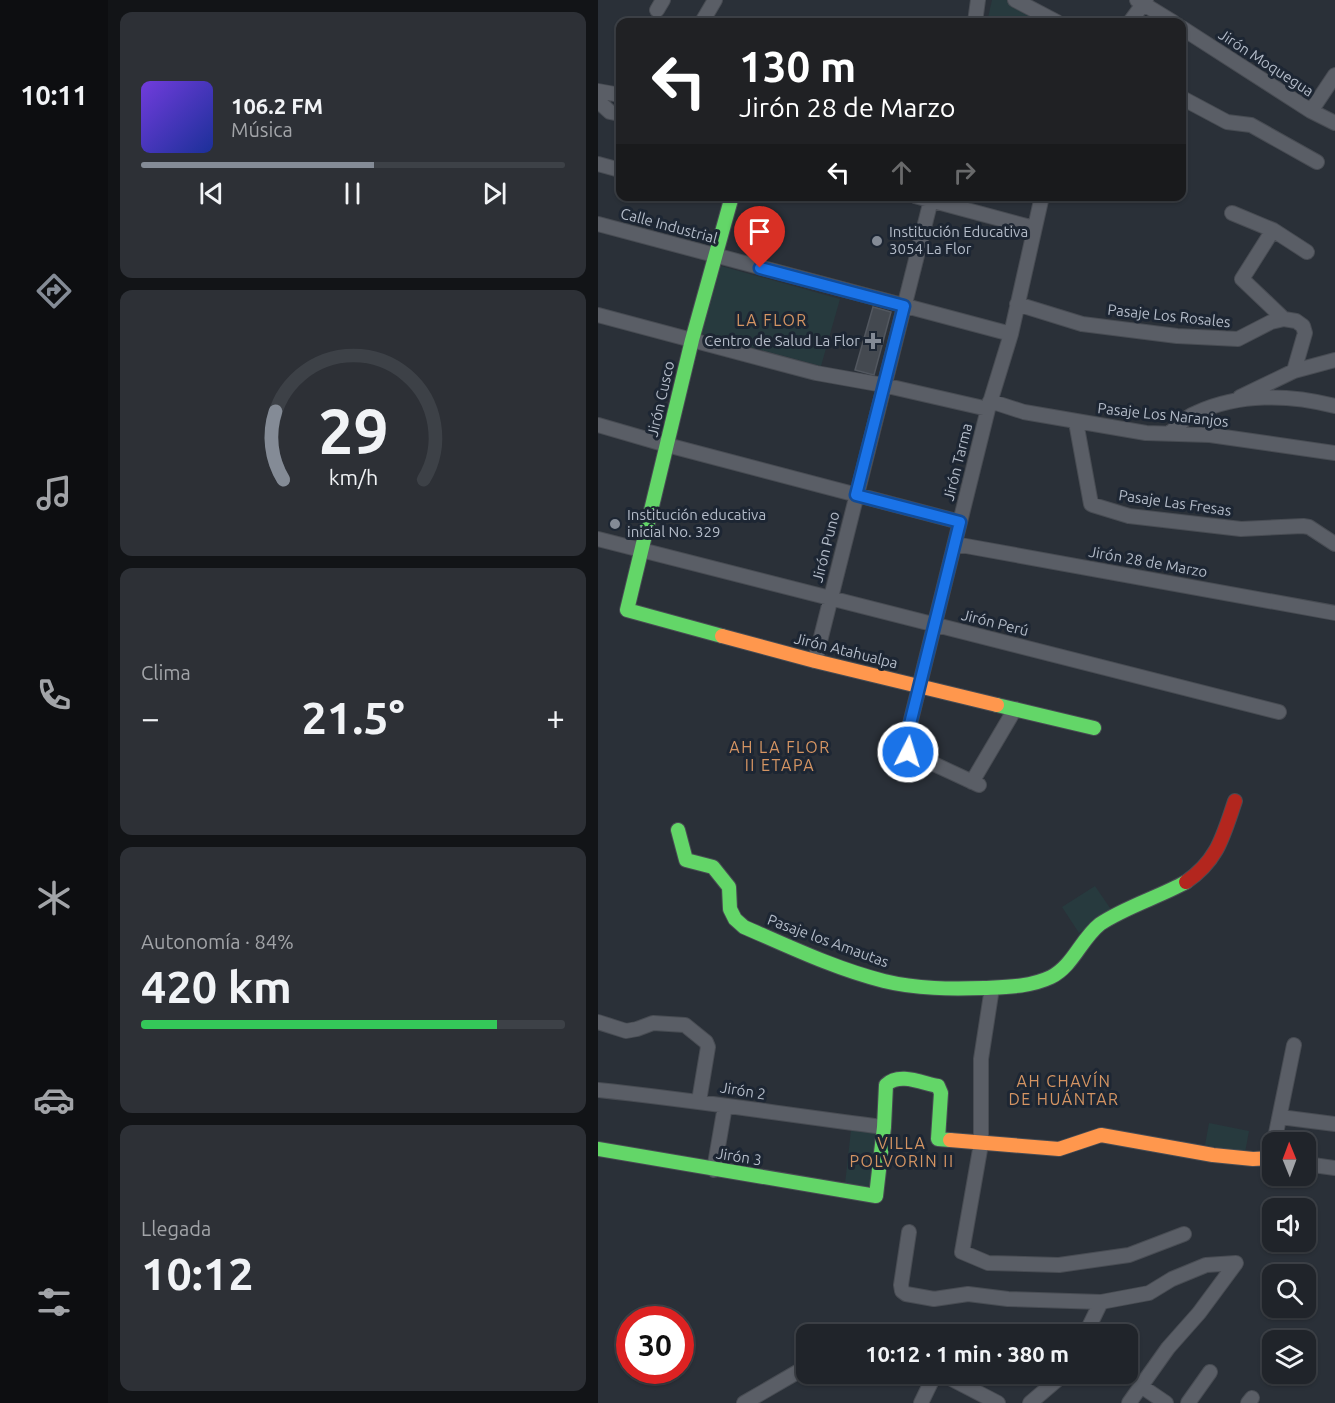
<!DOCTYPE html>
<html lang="es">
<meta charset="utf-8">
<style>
:root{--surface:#20242a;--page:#2d3036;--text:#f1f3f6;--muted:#a2a4a8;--line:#3d4147;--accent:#848b96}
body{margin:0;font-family:Ubuntu,sans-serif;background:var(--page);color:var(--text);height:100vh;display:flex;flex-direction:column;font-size:22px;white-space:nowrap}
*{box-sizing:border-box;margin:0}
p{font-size:20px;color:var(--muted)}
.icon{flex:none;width:33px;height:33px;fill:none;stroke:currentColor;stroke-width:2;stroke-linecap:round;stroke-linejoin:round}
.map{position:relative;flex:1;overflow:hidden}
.side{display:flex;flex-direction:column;gap:12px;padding:12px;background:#121417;width:490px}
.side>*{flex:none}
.guide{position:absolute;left:18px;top:18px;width:570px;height:183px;border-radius:12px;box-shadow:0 2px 4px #0004,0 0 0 2px var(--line);background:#202124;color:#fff;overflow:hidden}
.needle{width:39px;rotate:359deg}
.fabs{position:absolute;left:664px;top:1132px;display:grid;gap:12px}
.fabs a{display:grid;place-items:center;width:54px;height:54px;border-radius:12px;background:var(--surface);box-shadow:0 2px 4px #0004,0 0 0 2px var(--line);font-size:30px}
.speed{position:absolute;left:18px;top:1306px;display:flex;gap:12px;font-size:30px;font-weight:700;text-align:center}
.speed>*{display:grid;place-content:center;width:78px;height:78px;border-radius:50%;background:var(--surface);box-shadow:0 2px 4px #0004,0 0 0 2px var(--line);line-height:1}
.speed .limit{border:9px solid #d22;background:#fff;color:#111}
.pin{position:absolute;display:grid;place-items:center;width:51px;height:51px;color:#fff;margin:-62px -26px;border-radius:50% 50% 50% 0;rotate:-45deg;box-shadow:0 0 6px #0007}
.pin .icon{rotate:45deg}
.me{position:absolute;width:66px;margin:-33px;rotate:5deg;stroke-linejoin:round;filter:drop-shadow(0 0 4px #0008)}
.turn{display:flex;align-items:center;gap:21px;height:126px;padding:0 24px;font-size:27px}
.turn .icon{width:78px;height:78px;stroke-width:2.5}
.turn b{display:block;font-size:42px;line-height:51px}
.lanes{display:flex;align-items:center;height:57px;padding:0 24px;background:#0003;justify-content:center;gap:30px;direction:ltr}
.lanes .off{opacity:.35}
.big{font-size:45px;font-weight:700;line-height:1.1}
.side .tile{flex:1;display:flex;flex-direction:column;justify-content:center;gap:9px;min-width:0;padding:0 21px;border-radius:12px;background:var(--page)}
.side .dial{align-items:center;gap:0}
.dial svg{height:156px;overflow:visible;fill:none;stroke:var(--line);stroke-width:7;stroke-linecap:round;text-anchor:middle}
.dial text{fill:var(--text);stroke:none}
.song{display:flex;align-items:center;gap:18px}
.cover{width:72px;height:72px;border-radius:9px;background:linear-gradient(135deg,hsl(260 70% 55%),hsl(230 70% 35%))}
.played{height:6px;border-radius:3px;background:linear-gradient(90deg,var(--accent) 55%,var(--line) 55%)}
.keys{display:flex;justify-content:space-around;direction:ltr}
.heat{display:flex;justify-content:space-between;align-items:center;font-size:33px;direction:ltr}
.charge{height:9px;border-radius:4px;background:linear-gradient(90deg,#34c759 84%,var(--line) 0)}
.trip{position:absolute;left:198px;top:1324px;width:342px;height:60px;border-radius:12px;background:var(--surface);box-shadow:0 2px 4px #0004,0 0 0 2px var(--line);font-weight:700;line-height:60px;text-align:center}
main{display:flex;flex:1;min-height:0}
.tabs{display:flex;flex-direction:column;width:108px;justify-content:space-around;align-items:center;background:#0d0e11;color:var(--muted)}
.tabs .icon{width:42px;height:42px}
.tabs .current{color:var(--accent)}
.tabs b{font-size:27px;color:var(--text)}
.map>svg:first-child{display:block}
</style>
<main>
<nav class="tabs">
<b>10:11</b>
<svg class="icon current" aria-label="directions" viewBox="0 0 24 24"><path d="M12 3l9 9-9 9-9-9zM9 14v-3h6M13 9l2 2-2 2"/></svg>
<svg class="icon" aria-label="music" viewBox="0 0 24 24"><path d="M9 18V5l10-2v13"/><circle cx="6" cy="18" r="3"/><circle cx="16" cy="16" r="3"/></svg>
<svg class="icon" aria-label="phone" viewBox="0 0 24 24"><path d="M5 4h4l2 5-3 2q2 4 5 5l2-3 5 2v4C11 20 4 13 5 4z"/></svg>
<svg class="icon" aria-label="climate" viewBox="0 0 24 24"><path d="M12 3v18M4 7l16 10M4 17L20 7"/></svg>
<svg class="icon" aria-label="car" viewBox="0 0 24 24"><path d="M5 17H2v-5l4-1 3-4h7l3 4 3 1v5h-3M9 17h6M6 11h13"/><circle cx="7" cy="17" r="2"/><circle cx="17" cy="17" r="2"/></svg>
<svg class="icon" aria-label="filters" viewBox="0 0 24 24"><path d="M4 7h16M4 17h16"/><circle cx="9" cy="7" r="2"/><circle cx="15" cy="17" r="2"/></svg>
</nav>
<section class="side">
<div class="tile">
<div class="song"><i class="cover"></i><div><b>106.2 FM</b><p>Música</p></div></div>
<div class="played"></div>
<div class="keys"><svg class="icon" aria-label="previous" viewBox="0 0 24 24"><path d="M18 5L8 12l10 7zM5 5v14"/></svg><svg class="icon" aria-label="pause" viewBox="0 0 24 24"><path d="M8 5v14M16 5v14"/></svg><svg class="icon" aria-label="next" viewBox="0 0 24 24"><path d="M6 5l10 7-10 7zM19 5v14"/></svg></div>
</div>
<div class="tile dial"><svg viewBox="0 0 100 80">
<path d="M14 69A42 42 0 1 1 86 69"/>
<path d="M14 69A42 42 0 0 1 10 34" stroke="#848b96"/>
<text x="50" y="56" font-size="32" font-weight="700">29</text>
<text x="50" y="72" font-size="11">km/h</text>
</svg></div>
<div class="tile"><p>Clima</p>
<div class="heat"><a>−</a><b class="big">21.5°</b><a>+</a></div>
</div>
<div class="tile"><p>Autonomía · 84%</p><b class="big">420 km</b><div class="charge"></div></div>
<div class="tile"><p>Llegada</p><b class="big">10:12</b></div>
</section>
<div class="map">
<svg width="737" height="1403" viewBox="0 0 737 1403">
<rect width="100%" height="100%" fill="#2a3038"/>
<path fill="#273a3e" d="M394,0h23l41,22h-69z
M123,266l119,33 -19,67 -119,-32z
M497,886l17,25 -33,22 -17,-26z
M611,1123l40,8 -4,22 -40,-8z
M253,1130l25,2 -6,55 -25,-3z"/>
<path fill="#444950" stroke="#52575f" stroke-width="1.5" d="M275,307l18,5 -17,63 -19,-5z"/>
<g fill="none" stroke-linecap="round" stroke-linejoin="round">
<defs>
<path id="street" d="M417,0l42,22
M539,0l36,22
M59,10l6,-10
M104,22l13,-22
M377,22l3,-22
M532,22l16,-22
M584,28l129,83 24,12
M22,95l-22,-4 1,11 11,10 10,2
M584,98l45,24 24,3 66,37
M713,111l24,-36
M0,164l22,6
M317,196l119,32
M634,213l41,17 34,22
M0,224l413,110
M675,230l-31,49 42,40
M419,304l65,20 95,12 61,3 33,-17 13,-3 12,2 7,5 2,7 -11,38
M0,315l218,58 67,12 105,24
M642,397l54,-26 41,-11
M392,401l34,11 122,21 64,2 125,18
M478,422l15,82 2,1 36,11 112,13 62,-3 6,1 26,17
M0,425l69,20 293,77
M572,433c8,-7 15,-16 26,-20 43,-20 93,-19 139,-7
M0,539l681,173
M357,544l380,69
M217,661l117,-465
M374,782l43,-73
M381,785l-71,-33 -2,-12 82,-331 23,-75 31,-138
M394,988l-11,71v85l-19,108 26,11 71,2 70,-10 55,-21
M0,1022l28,9 11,-2 16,-6 32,2 21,17 2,5 -9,54
M0,1090c96,10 190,25 286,37
M682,1117l55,7
M676,1143l20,-98
M708,1164l29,4
M116,1170l11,-64
M311,1232l-8,53 1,6 4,3 28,5 34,-5 40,5 93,3
M487,1335l16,-33 48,-9 23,-14 34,-14 30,-2 -37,50 -31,35 -39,55
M344,1374l56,29
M543,1386l25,17
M146,1403l62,-36
M323,1403l14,-29
M432,1403l34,-29
M590,1403l22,-31
M650,1403l4,-5"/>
<path id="fast" d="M124,636l-95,-26 65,-270 40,-144
M399,705l97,23
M80,830l8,30 27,7 16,20 1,22 5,10 9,8c46,20 92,42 140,54 33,8 67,8 100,7 22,-1 46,-1 67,-11 22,-11 30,-38 49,-53 25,-17 59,-27 86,-42
M0,1149l278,47 8,-69 2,-42c13,-13 36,-2 52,1l3,7 -3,46 12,1"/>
<path id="slow" d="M124,636l93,25 182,44
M352,1140l109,9 42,-14 112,20 40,4 20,-1"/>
<path id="jam" d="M588,882c32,-22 37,-46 49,-81"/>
</defs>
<use href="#street" stroke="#484c53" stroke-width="16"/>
<use href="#fast" stroke="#484c53" stroke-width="16"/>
<use href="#slow" stroke="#484c53" stroke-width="16"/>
<use href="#jam" stroke="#484c53" stroke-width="16"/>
<use href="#street" stroke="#5a5e66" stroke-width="14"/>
<use href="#fast" stroke="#63d668" stroke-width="14"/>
<use href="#slow" stroke="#ff974d" stroke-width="14"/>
<use href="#jam" stroke="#b3261e" stroke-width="14"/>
</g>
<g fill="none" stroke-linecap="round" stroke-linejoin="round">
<defs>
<path id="route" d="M162,268l144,38 -48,189 104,27 -54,218 2,12"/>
</defs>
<use href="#route" stroke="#114b97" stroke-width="15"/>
<use href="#route" stroke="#1a73e8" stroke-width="10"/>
</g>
<g fill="#848b96" stroke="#1d2633" stroke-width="2">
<circle cx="279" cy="241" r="6"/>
<path d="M272 332h6v6h6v6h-6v6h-6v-6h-6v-6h6z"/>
<circle cx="17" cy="524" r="6"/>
</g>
<g text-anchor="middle" stroke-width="6" stroke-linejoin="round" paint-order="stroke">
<g font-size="15" fill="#b4bcc9" stroke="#1d2633">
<text transform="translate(668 63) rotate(33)" y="5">Jirón Moquegua</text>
<text transform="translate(71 226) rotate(15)" y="5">Calle Industrial</text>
<text transform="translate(571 316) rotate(6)" y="5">Pasaje Los Rosales</text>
<text transform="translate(63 399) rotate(-77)" y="5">Jirón Cusco</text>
<text transform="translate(565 415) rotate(6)" y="5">Pasaje Los Naranjos</text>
<text transform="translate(360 462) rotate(-76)" y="5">Jirón Tarma</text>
<text transform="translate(577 503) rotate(8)" y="5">Pasaje Las Fresas</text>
<text transform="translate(228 547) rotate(-76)" y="5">Jirón Puno</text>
<text transform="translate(550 562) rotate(10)" y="5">Jirón 28 de Marzo</text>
<text transform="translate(397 623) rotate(14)" y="5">Jirón Perú</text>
<text transform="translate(248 651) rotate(14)" y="5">Jirón Atahualpa</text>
<text transform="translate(230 941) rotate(20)" y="5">Pasaje los Amautas</text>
<text transform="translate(145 1091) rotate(9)" y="5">Jirón 2</text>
<text transform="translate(141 1157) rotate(9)" y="5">Jirón 3</text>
</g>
<g font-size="15" fill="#b4bcc9" stroke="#1d2633" text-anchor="start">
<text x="291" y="237">Institución Educativa<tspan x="291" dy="17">3054 La Flor</tspan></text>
<text x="262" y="346" text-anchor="end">Centro de Salud La Flor</text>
<text x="29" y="520">Institución educativa<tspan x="29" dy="17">inicial No. 329</tspan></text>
</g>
<g font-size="16" letter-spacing="1.5" fill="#d59563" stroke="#1d2633">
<text x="174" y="326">LA FLOR</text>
<text x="182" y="753">AH LA FLOR<tspan x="182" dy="18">II ETAPA</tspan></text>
<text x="466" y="1087">AH CHAVÍN<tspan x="466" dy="18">DE HUÁNTAR</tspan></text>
<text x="304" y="1149">VILLA<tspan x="304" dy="18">POLVORIN II</tspan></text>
</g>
</g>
</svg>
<div class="fabs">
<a><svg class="needle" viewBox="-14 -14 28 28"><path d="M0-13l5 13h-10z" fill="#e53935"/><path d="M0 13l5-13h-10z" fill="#a2a4a8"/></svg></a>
<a><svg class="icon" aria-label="sound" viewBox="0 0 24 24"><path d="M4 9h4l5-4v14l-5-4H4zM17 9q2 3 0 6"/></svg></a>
<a><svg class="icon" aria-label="search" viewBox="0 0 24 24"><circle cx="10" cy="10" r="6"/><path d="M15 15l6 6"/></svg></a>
<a><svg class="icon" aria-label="layers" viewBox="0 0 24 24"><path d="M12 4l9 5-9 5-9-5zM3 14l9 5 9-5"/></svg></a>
</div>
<div class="speed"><div class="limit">30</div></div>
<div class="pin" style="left:162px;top:268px;background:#d93025"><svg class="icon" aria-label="arrive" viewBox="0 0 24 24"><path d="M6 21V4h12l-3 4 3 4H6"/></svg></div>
<svg class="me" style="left:310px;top:752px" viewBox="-20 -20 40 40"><circle r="17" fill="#1a73e8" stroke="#fff" stroke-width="3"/><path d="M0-11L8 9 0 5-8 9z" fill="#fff"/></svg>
<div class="trip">10:12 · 1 min · 380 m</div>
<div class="guide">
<div class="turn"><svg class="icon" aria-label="left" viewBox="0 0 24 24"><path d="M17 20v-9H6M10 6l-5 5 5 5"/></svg><div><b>130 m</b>Jirón 28 de Marzo</div></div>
<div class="lanes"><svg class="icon" aria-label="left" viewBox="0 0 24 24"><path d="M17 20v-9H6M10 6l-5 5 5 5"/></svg><svg class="icon off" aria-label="ahead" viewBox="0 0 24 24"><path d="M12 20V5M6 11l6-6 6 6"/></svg><svg class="icon off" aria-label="right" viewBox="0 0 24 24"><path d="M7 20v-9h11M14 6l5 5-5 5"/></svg></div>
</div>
</div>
</main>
